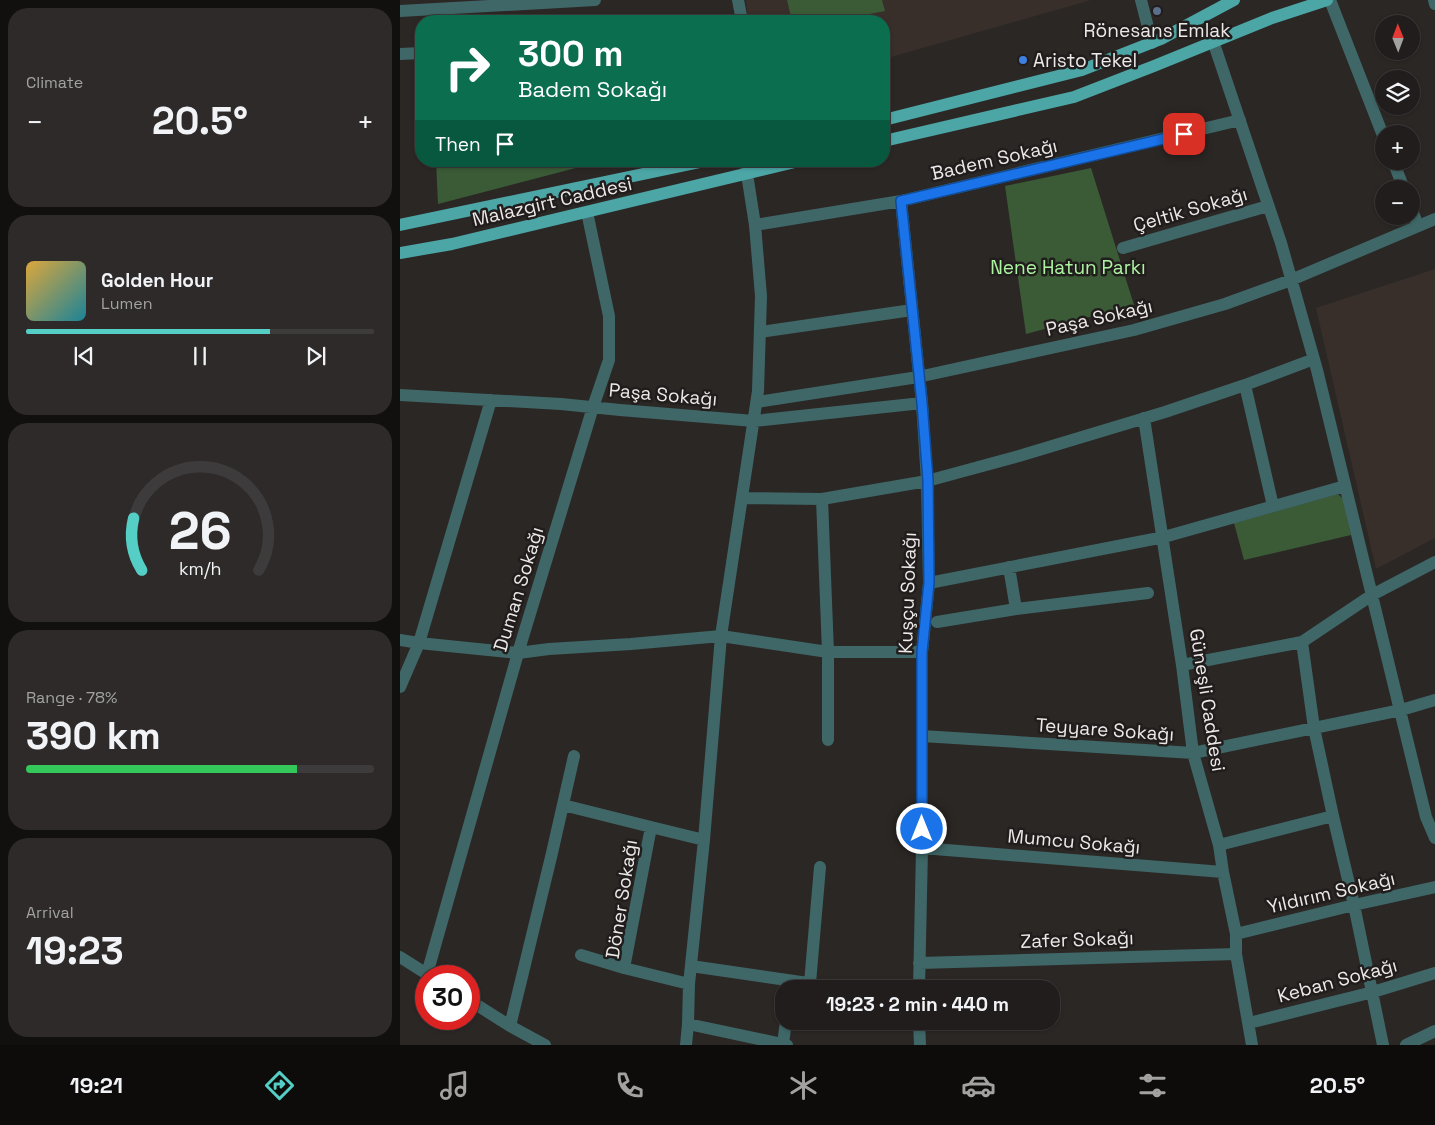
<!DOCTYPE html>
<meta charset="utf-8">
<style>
:root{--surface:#201d1c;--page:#2d2a29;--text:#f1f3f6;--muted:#a2a2a3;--line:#3d3b3b;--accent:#55cec5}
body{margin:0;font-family:"Space Grotesk",sans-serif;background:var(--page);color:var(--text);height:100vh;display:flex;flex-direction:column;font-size:19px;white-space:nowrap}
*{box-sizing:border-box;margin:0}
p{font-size:16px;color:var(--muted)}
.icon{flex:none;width:28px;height:28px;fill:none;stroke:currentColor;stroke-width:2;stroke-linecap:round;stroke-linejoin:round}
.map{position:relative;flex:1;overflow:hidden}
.side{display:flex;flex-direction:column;gap:8px;padding:8px;background:#12100f;width:400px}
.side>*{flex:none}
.banner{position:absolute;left:15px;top:15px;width:475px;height:152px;border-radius:20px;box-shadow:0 1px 4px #0004,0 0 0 1px var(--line);background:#0b6e4f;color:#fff;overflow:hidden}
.needle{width:32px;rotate:359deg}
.tools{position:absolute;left:975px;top:15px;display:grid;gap:10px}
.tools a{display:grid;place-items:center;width:45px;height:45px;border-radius:50%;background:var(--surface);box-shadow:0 1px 4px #0004,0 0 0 1px var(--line);font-size:25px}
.speed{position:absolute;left:15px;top:965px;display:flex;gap:10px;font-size:25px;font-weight:700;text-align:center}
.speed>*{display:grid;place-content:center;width:65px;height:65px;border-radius:50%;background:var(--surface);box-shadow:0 1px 4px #0004,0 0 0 1px var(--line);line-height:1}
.speed .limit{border:8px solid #d22;background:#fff;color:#111}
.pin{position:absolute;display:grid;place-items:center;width:42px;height:42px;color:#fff;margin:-21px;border-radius:10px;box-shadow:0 2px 8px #0006}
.me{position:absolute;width:55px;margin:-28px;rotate:0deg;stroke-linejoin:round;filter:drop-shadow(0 0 4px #0008)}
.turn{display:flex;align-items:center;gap:18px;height:105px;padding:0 20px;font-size:22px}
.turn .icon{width:65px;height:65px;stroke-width:2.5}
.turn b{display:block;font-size:35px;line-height:42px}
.then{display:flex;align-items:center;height:48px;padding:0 20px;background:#0003;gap:10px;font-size:19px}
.big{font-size:38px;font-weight:600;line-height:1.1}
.side .card{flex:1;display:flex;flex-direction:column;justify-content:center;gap:8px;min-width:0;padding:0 18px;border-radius:20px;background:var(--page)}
.side .dial{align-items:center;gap:0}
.dial svg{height:130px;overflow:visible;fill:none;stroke:var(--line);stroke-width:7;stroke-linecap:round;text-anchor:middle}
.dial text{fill:var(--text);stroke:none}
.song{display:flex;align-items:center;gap:15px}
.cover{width:60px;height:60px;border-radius:8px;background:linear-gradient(135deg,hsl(40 70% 55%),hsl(190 70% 35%))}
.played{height:5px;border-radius:2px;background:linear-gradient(90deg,var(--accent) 70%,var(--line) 70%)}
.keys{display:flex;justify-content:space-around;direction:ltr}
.heat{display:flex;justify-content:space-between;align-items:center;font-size:28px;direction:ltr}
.charge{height:8px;border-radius:4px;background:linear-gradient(90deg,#34c759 78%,var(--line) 0)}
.trip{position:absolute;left:375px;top:980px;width:285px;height:50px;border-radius:20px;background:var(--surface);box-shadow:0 1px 4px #0004,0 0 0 1px var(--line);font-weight:600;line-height:50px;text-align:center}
.menu{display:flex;height:80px;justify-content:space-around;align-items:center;background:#0d0c0b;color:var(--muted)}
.menu .icon{width:35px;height:35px}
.menu .current{color:var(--accent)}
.menu b{font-size:22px;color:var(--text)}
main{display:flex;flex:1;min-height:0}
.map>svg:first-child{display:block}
</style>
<main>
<section class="side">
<div class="card"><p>Climate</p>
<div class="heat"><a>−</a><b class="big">20.5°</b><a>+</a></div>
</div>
<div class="card">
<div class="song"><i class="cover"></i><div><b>Golden Hour</b><p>Lumen</p></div></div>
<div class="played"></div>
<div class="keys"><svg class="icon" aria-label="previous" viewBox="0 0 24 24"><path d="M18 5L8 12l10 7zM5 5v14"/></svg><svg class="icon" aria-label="pause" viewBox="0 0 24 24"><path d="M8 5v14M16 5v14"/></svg><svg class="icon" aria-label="next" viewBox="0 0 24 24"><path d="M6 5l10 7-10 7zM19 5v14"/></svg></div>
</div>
<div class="card dial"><svg viewBox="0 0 100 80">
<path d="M14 69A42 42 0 1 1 86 69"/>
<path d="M14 69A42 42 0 0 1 9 37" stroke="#55cec5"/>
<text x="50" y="56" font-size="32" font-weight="700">26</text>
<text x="50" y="72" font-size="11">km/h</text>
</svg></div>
<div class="card"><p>Range · 78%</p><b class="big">390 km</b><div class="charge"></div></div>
<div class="card"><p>Arrival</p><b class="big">19:23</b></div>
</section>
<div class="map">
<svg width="1035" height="1045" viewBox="0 0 1035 1045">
<rect width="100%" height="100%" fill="#2b2725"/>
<path fill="#392f2a" d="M346,0h345l-207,59v-38h-136z
M1035,269v269l-59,31 -60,-261z"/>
<path fill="#3a5b36" d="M387,0h95l3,11 -52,10h-41z
M36,161h173l-18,3 -153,40z
M691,168l43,137 -108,29 -21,-148z
M938,494l5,5 8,36 -107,25 -10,-37z"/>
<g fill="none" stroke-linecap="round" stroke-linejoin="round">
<path stroke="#3f6767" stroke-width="12" d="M338,0l4,21
M741,0l11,43
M930,0l54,138
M1034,0l1,4
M0,11l195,-11
M813,41l68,202 36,127 109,447 9,21
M0,54l21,-1
M993,161l11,28
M501,201l21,202 5,78 2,102 -7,69v196l-3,141
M1011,207l7,19
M355,225l146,-24 339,-81
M723,248l145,-42
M360,332l152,-22
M845,385l28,121
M0,395l161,9 59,6 134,11 168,-18
M357,402l161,-25 216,-47 91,-26 66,-24 144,-61
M744,418l38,247 11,88 26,92 4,27 13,62v20l16,91
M342,498l80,1 105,-18 92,-25 146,-44 80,-27 69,-26
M422,499l6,153v88
M609,567l7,42
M529,583l235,-46 181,-51
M537,622l79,-13 132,-16
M0,640l19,3 99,10 31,-4 82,-5 90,-8 107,16h94
M902,642l12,86 19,88 21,89 29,140
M782,665l120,-23 70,-47 63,-33
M0,687l19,-44 72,-243
M522,736l271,17 208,-43 34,-10
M163,805l88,22
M819,845l114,-29
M522,848l301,24
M836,934l118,-29 81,-18
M181,955l43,13
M0,957l30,19
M519,963l317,-9
M291,966l158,23
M27,974l91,-321 75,-246 16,-47v-44l-22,-104
M410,983l10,-116
M289,984l-65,-16 27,-141 53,13
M69,1000l41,26 35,19
M519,1021l1,24
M849,1023l124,-31 62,-19
M288,1024l99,21
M110,1026l42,-173 22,-97
M383,1044l3,-23
M286,1045l2,-21 1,-40 15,-144 17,-204 37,-245 3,-95 -6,-71 -8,-51 -1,-13
M1006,1045l29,-14"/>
<path stroke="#4ca6a6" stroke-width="12" d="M484,120l198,-50 79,-31 73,-39
M484,141l190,-44 80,-31 118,-48 55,-18
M0,225l305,-64
M0,253l52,-9 347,-83"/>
</g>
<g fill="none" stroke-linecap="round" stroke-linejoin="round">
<defs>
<path id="route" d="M522,829v-177l7,-69 -1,-103 -6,-77 -21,-202 283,-67"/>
</defs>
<use href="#route" stroke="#114b97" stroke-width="12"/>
<use href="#route" stroke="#1a73e8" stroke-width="9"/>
</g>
<circle fill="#5c6f8a" stroke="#211d1c" stroke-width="2" cx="757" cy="11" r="5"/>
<circle fill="#3f7fe0" stroke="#211d1c" stroke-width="2" cx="623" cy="60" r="5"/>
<g text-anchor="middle" stroke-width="5" stroke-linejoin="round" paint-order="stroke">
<g font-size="19" fill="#ece9e8" stroke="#211d1c">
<text x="757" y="37">Rönesans Emlak</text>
<text x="633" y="67" text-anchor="start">Aristo Tekel</text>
</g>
<g font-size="19" fill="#ece9e8" stroke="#211d1c">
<text transform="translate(594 159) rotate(-13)" y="7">Badem Sokağı</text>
<text transform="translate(152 201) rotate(-13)" y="7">Malazgirt Caddesi</text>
<text transform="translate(790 209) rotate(-16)" y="7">Çeltik Sokağı</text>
<text transform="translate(699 317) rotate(-13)" y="7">Paşa Sokağı</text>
<text transform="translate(263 394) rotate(5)" y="7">Paşa Sokağı</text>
<text transform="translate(118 589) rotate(-73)" y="7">Duman Sokağı</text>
<text transform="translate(507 593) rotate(-88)" y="7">Kuşçu Sokağı</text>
<text transform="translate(808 700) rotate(81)" y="7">Güneşli Caddesi</text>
<text transform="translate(705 729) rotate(4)" y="7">Teyyare Sokağı</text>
<text transform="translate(674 841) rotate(5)" y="7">Mumcu Sokağı</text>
<text transform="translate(931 892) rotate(-13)" y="7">Yıldırım Sokağı</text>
<text transform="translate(221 899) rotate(-81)" y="7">Döner Sokağı</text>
<text transform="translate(677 939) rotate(-2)" y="7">Zafer Sokağı</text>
<text transform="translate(937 980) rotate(-15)" y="7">Keban Sokağı</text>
</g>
<g font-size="19" fill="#acf4a2" stroke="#211d1c">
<text x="668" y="274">Nene Hatun Parkı</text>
</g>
</g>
</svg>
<div class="tools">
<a><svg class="needle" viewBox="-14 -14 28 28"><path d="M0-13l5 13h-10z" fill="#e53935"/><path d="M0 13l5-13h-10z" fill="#a2a2a3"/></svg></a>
<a><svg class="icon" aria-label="layers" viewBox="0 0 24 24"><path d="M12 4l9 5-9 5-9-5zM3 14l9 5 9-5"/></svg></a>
<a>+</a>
<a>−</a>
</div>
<div class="speed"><div class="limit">30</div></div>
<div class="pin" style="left:784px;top:134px;background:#d93025"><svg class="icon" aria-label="arrive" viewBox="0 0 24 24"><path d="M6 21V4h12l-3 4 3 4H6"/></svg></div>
<svg class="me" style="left:522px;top:829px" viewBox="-20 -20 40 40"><circle r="17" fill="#1a73e8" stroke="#fff" stroke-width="3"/><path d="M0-11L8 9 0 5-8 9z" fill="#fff"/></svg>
<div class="trip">19:23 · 2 min · 440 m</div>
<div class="banner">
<div class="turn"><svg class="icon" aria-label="right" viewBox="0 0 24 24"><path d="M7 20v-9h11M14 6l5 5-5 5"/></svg><div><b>300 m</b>Badem Sokağı</div></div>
<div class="then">Then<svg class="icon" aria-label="arrive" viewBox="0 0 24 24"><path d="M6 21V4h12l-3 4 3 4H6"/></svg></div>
</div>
</div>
</main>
<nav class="menu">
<b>19:21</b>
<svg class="icon current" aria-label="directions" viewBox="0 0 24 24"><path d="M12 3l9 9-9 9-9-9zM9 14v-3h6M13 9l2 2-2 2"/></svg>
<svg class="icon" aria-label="music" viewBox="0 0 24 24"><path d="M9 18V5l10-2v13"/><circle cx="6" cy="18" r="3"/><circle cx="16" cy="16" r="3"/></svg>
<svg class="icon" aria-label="phone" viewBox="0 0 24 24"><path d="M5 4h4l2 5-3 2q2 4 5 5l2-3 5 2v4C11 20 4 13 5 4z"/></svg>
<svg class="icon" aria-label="climate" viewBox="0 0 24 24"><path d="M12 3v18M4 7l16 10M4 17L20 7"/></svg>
<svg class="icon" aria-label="car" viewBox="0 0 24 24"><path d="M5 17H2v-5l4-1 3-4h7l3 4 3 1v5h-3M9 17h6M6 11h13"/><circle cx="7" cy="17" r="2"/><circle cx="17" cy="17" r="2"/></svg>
<svg class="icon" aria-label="filters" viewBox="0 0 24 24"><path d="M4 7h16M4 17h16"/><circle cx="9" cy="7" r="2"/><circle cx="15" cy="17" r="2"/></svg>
<b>20.5°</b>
</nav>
